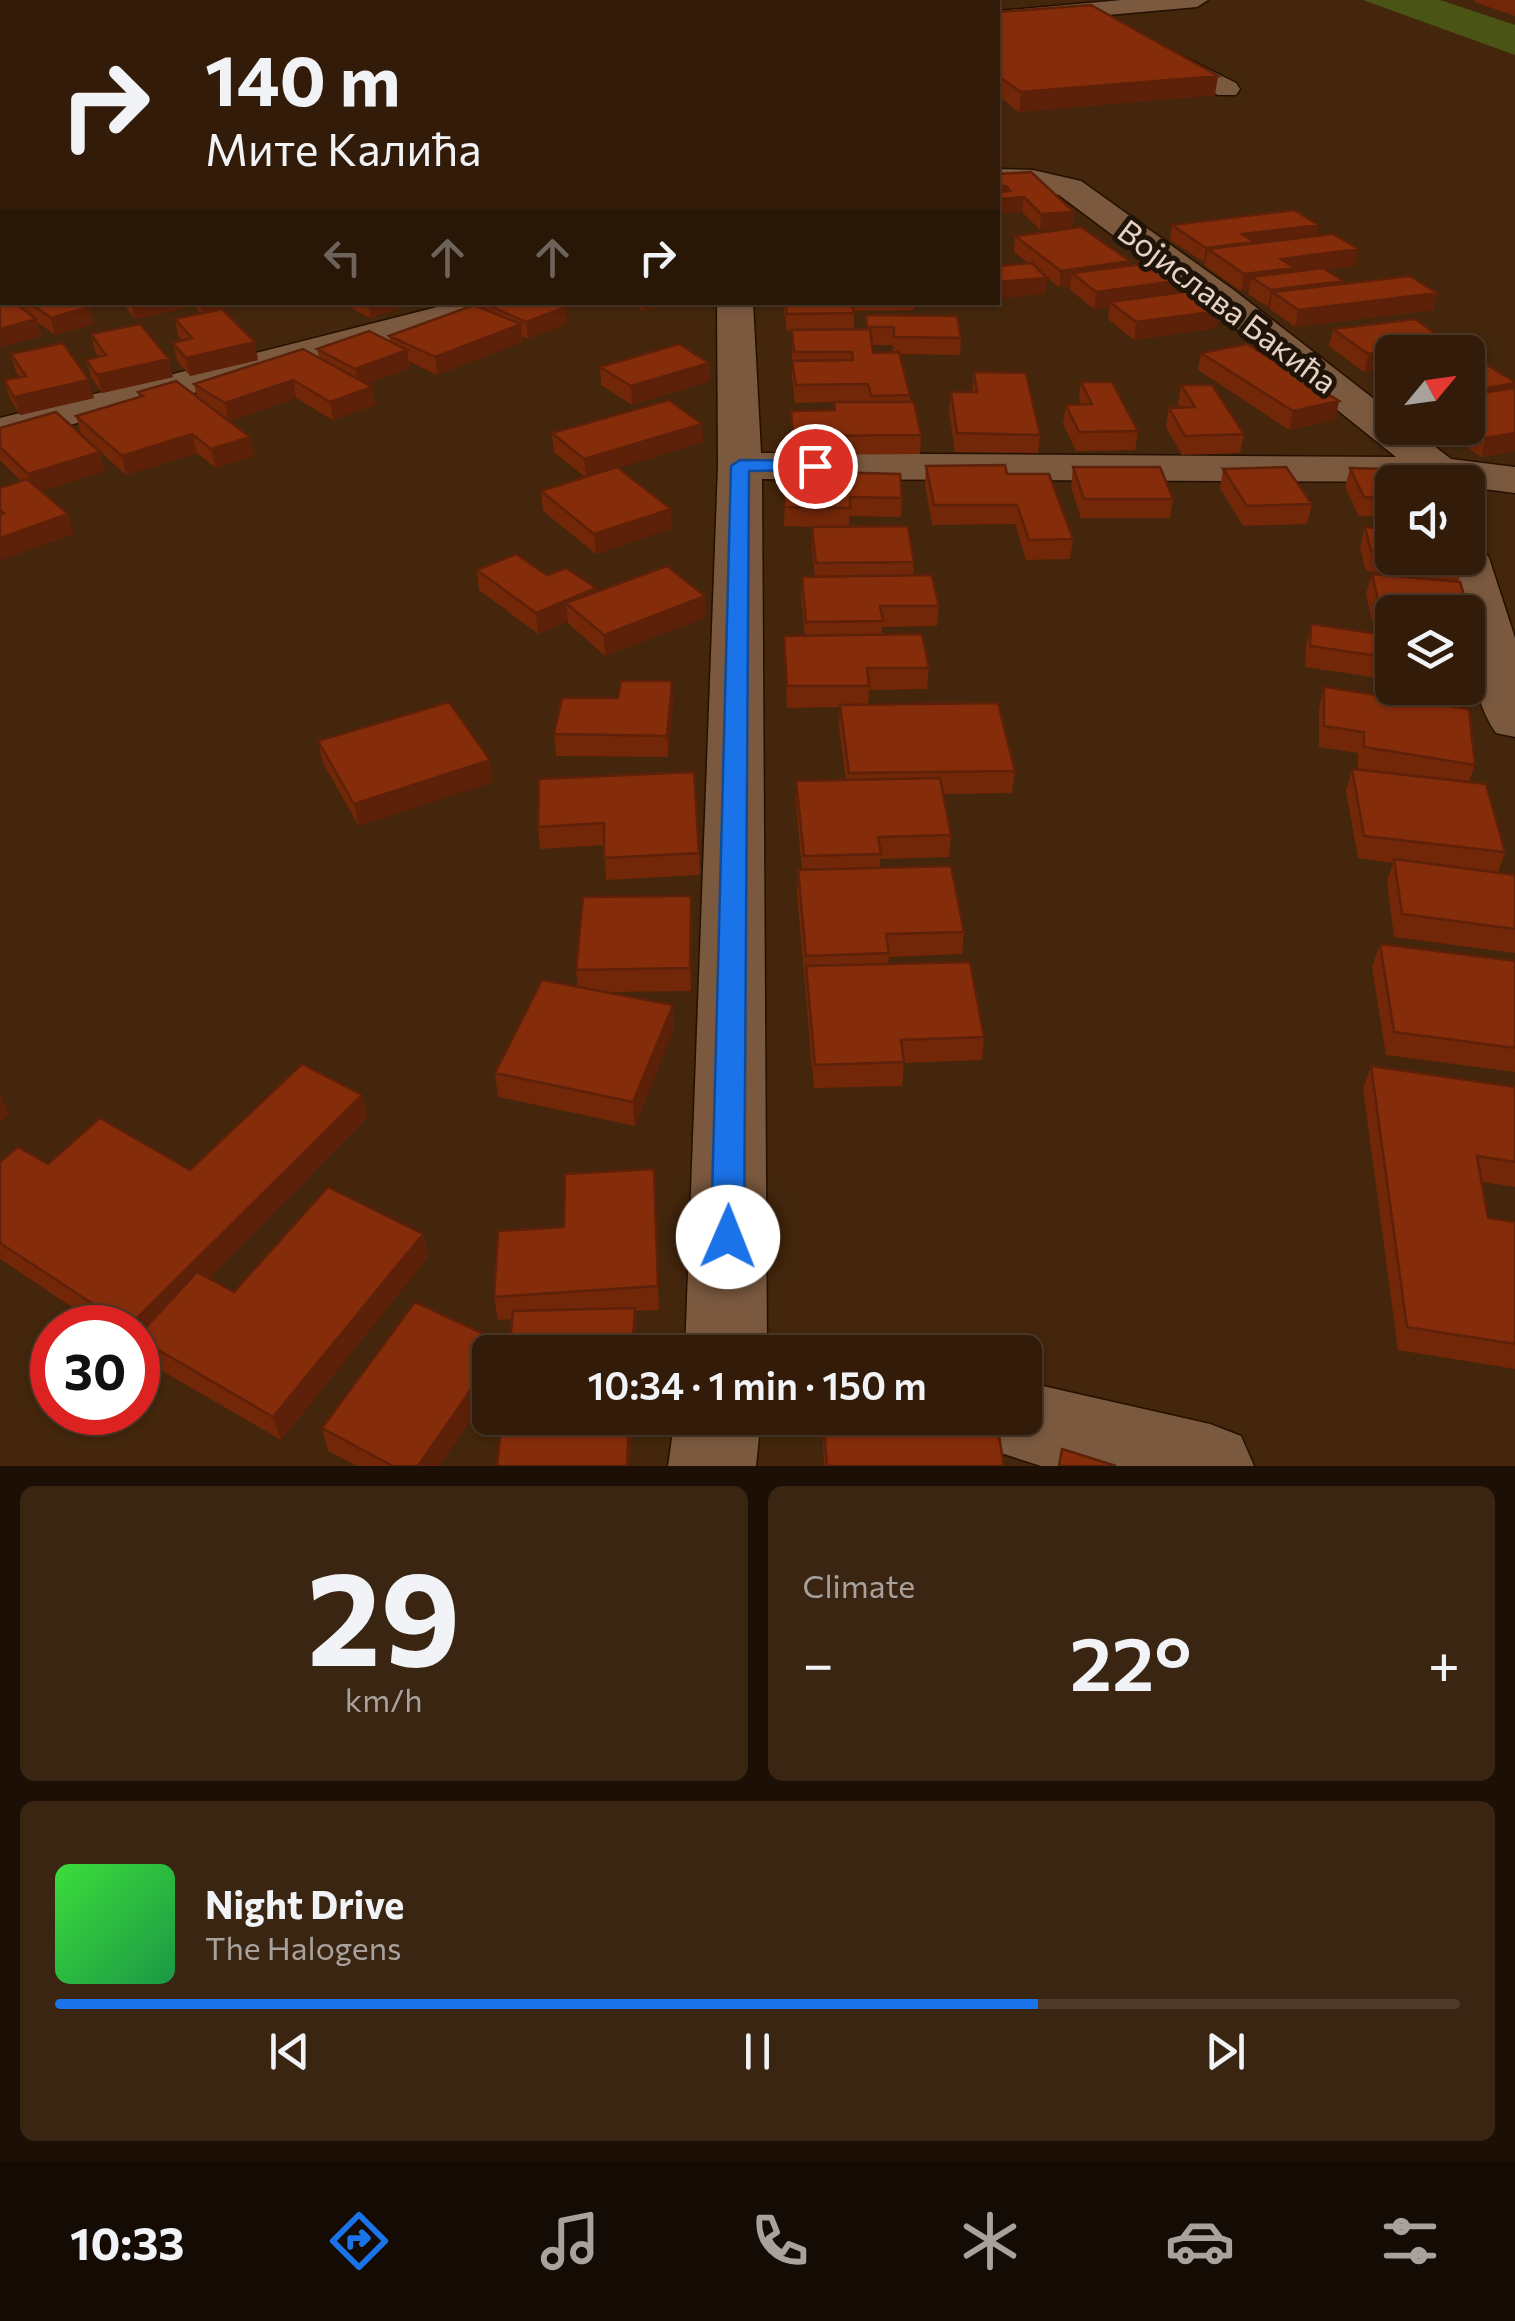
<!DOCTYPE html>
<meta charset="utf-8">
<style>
:root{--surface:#321c09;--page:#3a2512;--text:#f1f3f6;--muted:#a8a19c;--line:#4d3a2a;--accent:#1a73e8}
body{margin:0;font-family:Commissioner,sans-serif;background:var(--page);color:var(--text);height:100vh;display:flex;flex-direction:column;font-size:38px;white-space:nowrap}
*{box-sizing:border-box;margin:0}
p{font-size:32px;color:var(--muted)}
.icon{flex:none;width:55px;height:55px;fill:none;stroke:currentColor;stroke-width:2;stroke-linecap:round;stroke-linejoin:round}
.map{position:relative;height:1466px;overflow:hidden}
.panel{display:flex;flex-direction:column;gap:20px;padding:20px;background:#1c0f05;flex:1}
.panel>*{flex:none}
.guide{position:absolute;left:0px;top:0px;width:1000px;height:305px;box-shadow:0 2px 8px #0004,0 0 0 2px var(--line);background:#321c09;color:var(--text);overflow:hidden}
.needle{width:65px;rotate:61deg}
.fabs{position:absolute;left:1375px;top:335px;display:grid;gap:20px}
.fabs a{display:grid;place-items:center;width:110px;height:110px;border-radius:15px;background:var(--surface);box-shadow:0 2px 8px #0004,0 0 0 2px var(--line);font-size:50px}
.speed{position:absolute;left:30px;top:1305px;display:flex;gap:20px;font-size:50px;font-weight:700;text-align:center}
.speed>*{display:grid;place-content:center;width:130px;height:130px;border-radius:50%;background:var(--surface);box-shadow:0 2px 8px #0004,0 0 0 2px var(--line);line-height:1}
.speed .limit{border:15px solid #d22;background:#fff;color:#111}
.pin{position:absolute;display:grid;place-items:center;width:85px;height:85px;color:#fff;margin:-42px;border:5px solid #fff;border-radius:50%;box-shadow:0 2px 10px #0007}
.me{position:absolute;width:110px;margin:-55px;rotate:1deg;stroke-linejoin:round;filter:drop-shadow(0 0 8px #0008)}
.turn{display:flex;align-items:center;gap:35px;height:210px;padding:0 40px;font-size:45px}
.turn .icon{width:130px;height:130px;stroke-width:2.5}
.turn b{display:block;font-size:70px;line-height:85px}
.lanes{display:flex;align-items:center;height:95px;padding:0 40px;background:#0003;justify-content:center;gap:50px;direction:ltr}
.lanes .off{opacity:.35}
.big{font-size:75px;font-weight:600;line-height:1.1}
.panel .card{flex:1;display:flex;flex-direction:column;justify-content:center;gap:15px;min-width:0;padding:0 35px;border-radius:15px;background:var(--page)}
.panel .dial{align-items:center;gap:0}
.dial b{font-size:130px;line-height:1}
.song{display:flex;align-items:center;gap:30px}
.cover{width:120px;height:120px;border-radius:15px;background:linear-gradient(135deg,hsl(120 70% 55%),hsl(140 70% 35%))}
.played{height:10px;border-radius:5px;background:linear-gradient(90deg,var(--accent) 70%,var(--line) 70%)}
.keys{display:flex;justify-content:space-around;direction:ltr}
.heat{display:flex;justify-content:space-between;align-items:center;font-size:55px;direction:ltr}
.panel .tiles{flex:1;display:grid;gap:20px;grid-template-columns:1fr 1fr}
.card:last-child{grid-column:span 2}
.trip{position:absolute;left:472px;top:1335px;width:570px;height:100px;border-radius:15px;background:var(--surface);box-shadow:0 2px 8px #0004,0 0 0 2px var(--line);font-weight:600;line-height:100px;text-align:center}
.menu{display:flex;height:160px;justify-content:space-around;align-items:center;background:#140b04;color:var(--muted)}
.menu .icon{width:70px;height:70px}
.menu .selected{color:var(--accent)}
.menu b{font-size:45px;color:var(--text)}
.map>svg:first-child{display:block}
</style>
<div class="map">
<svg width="1515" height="1466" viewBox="0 0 1515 1466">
<rect width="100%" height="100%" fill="#43260c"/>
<path fill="#4a5515" d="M1363,0h77l75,25v30z"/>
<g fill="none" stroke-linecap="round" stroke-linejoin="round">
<defs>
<path id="minor" d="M764,0h23l1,2h-22z
M1122,0h86l-11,7 -199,18v-14z
M1150,40l86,43 4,6 -4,6h-18l-77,-43 -3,-5 3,-5z
M998,169l35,1 48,11 154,110 157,122v15h19l40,31 64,8v26l-47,-6v-5l-706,-3 5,873h-82l33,-886 -1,-164h36l8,151 635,4 -187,-150 -150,-112 -26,-7 -35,-1z
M457,302h62l-5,8 -514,133v-25z
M1468,544l14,4 7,10 26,80v99l-19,-4c-23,-33 -28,-82 -28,-121h-11l-16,-54h27z
M1025,1382l185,42 31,12 13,30h-213l-62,-20 -13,-28h59z
M675,1418h86l-5,48h-88z"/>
<path id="major" d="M714,2l22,-2"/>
</defs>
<use href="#minor" stroke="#251000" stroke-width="3"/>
<use href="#major" stroke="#251000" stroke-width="58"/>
<use href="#minor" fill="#7a593f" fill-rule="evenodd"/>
<use href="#major" stroke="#a0642f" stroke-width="55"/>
</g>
<path fill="#722709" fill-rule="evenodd" d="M1475,0h40v16l-41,-14z
M998,12l217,83 -196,17 -21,-16z
M998,174l76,38 -2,15 -32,3 -18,-18 -24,2z
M1172,225l144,11 39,30 -29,3 17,12v3l94,9 -4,17 -138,17 -25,-18v-2h-2l-20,-13 1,-4 -8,1 -36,-25v-3l-35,-23z
M1015,236l115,25 -1,5 47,15 -2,12 45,18 -3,17 -82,12 -26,-21 2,-12 -16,2 -24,-19v-4l-11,1 -14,-11 2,2 -2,16 -17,-31 -14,-11z
M0,292l2,10h80l12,22 -39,11 -18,-13 4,14 -40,11z
M122,302h66l2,5 -55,12z
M190,302h61l-28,7 35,51 -68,16 -13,-16 -4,-17 9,-2 -4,-5 -3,-17 26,-6z
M340,302h74l-14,5 -2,-1v3l-28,9z
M480,302l87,22 -39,15 -6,-3v6l-85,33 -28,-14 1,7 -44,16 6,3 3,18 -42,15 -37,-22 -66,23 24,35 -38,12 -19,-15 -71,22 -45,-41 -5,-18 63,-18 -1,-6 59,5 -3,-13 125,-27 -2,-8 73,-8 -1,-5 92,-28z
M631,302h51l-39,9z
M783,302h132l-1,8 -60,1v18h12v-14l95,23 -1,17 -60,-1 10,41v7l11,33 -1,19 -128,1 -1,-44 43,-1v-8l-39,1 -3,-25v-47h-5zM872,345h21v7l-20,1z
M1333,329l109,9 -4,14h-46l-28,20 -35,-26z
M91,334l82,43 -71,16 -11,-16 -5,-17 13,-3 -4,-5z
M1201,353l138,48 -4,19 -46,10 -91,-60z
M11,354l83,44 -74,17 -10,-17 -6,-18 16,-3 -4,-5z
M709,363l1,18 -78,24 -31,-20 -1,-18z
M1468,364l47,18v69l-34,6 -43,-29h30z
M974,372l66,63 -2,18 -83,-1 -6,-42 2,-18h21z
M1081,382l57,49 -3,19 -59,1 -13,-27 3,-19h15l-2,-5z
M1181,385l63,49 -4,19 -58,2 -16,-28 3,-19h12l-3,-4z
M0,428l105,43 -64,20 33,43 -74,26v-72l21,-7 -21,-21z
M552,433l151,9 -85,26 54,60 -76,26 -53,-43 -2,-20 44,-14 -31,-25z
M926,466l81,8 66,65 -3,20 -44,1 -11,-36 -83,1 -7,-40z
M1073,467l100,32 -3,19h-89l-10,-31z
M1350,468l42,14v46l-5,-11 -28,-1 -14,-29z
M1223,469l89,35 -5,20 -64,2 -23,-38z
M786,471l116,27 -1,19 -52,-1v10l65,36 -1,14 26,30 -2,20 -55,1v8l47,33 -2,21 -58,1 -1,15 147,66 -3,22 -69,1 8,41 -2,22 -69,2v9l84,64 -2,22 -73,3 -1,7 96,73 -2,23 -78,3 -2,23 -88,2 -17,-195 1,-23h4l-6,-67v-22l50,-1 -7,-53 1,-20 -53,1 -3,-72h21l-4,-39 1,-20h13l-3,-30v-20l-28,-1z
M1365,527l27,3v28h65l4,14 -3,10 15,41 -5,16v-27h-76v10l-20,-1 -6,-27 6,-20 41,4v-2l-47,-5 -6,-24z
M477,570l70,5 49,13v4l110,25 -101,39 -37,-33v-2l-30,13 -59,-44z
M1311,624l81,12v52h76v-41l17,37 -7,21 -86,-13v-12l-87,-13 1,-22z
M672,681l1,22 -5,54 -112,-1 -2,-22z
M1324,687l151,78 -6,17 36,70 -7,21 17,2v78l-121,-16 -7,-56 6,-18 -35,-5 -12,-67 6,-22h6v-16l-39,-6v-39z
M318,741l175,41 -134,44 -36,-63z
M539,779l160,74 1,22 -94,5 -2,-35 -64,4 -2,-22z
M691,896v95l-82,1 65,36 -39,98 -137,-29 -3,-24 83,-87 -2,-16z
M1380,944l135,17v111l-129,-17 -14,-88z
M1371,1066l144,21v100l-33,-5 6,36 27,4v147l-117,-19 -35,-261z
M362,1095l5,23 -158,160 25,14 189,-58 5,23 -147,183 -136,-79 -5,-13 -2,2v-22h-35l-103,-69v-97l190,8z
M654,1169l5,141 -24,1 1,21 -123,-13 -15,1 -4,-23 70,-70z
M490,1352v39l-51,75h-82l-29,-15 -6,-23z
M822,1418h174l8,48h-180z"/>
<path fill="#5d2008" d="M216,0h35l1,2h-36z
M547,0h54l-22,2h-32z
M1218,76l-3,19 -196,17 2,-20z
M1004,148l-2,14 -4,1v-14z
M1006,186l-1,12 19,-1 -2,15 -24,2v-27z
M0,203h2v15l-2,1z
M1074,212l-2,15 -32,3 1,-16z
M1319,225l-3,15 -108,9 -3,14 -2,1 3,-16 36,-14z
M1359,249l-4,17 -63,8 -41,3 -2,13 -8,1 3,-17 37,-15z
M1130,261l-2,17 -56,-5 -2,13 -11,1 2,-16z
M1047,278l-2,16 -47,5v-17z
M1176,281l-3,17 -63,4v5l-16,2 2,-17z
M1343,281l-3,16 -67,-5 -3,15h-2l3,-17z
M1437,293l-4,17 -138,17 3,-17z
M131,302h57l2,5 -55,12z
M199,302h52l-49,12z
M368,302h29l1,7 -28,9z
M399,302h15l-14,5z
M643,302h39l-39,9z
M89,307l5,17 -39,11 -4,-17z
M566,307l1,17 -39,15 -2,-17z
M1219,311l-3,17 -82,12 2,-18z
M36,319l5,17 -40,11 -1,-18z
M521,324l1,18 -85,33 -2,-18z
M1442,338l-4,14h-46v16l-28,4 4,-18 39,-12z
M255,342l3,18 -68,16 -4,-18z
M407,350l3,18 -52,19 -3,-18z
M169,359l4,18 -71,16 -5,-18z
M709,363l1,18 -78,24 -1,-19z
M89,380l5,18 -74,17 -6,-18z
M293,380l3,18 -68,24 -3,-19z
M1515,383v5l-47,20v-17z
M372,387l3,18 -42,15 -3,-18z
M1339,401l-4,19 -46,10 4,-19z
M702,424l1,18 -117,36 -2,-19z
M1515,424v27l-34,6 5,-19z
M192,434l5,19 -71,22 -4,-19z
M250,437l4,19 -38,12 -5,-19z
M100,452l5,19 -72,23 -5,-20z
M671,509l1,19 -76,26 -2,-20z
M68,514l6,20 -74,26v-22z
M596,588l1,21 -31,-6 2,18 -30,13 -2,-21z
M705,596l1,21 -101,39 -1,-21z
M672,681l1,22 -5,54 -1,-21z
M490,760l3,22 -134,44 -5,-22z
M691,896l1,22 -1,73 -1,-23z
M673,1005l1,23 -39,98 -2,-24z
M0,1093l9,21 -9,9z
M362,1095l5,23 -222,225 -7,-5v-10l-10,-1z
M423,1234l5,23 -147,183 -8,-23z
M635,1308l1,24 -1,20h-3z
M490,1362v29l-51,75h-21z
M629,1418h3l-2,48h-3z"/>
<path fill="#852d0b" stroke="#5d2008" stroke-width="2.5" d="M331,0h43l3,2h-43z
M413,0h62l3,2h-81z
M479,0h40l3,2h-40z
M1091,5l127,71 -197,16 -23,-16v-64z
M0,46h2v16h-2z
M1031,172l43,40 -33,2 -17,-17 -26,2v-7l12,-1 -4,-5 -8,1v-13z
M0,175h2v28h-2z
M1294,210l25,15 -77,9 12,8 -48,6 -34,-23z
M1081,227l49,34 -69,10 -46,-35z
M1333,234l26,15 -78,10 13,9 -50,6 -36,-25z
M1032,263l15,15 -49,4v-16z
M1150,263l26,18 -80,11 -24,-19z
M1323,268l20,13 -72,9 -20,-13z
M1410,276l27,17 -139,17 -25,-18z
M1191,291l28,20 -83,11 -26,-20z
M0,292l2,2v8h12l22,17 -36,10z
M29,302h53l7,5 -38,11z
M481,302h74l11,5 -40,15z
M785,302h67l2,11 -67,1z
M474,305l47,19 -86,33 -46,-21z
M222,309l33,33 -69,16 -13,-15 19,-5 -17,-19z
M866,315l91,1 4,22 -67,-1v-10h-27z
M1415,319l27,19 -35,4 9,6 -48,6 -35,-25z
M140,324l29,35 -72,16 -11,-15 20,-5 -15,-21z
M870,329l3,24 26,-1 11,43 -39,1 -3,-12 -72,1 -4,-24 61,-1 -1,-8h-58l-2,-22z
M369,331l38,19 -52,19 -38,-20z
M63,343l26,37 -75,17 -10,-17 22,-4 -15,-22z
M679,344l30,19 -78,23 -31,-19z
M1247,344l92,57 -46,10 -92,-58z
M303,349l69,38 -42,15 -37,-22 -68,23 -31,-19z
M1482,362l33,20v1l-47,8v-27z
M974,372l52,1 14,62 -83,-2 -6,-41h26z
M176,381l74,56 -39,12 -19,-15 -70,22 -46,-40 67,-20 -5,-4z
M1081,382h31l26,49 -59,1 -13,-27 26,-1z
M1181,385h31l32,49 -59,2 -16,-28 26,-1z
M1515,388v45l-29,5 -18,-13v-30z
M669,400l33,24 -118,35 -32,-26z
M834,402h80l7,33 -128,1 -2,-25 44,-1z
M56,412l44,40 -72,22 -28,-27v-19z
M1005,465l2,9h42l24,65 -44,1 -12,-35h-83l-8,-39z
M617,467l54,42 -77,25 -53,-43z
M1073,467h87l13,32h-89z
M1286,467l26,37 -65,2 -24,-37z
M1350,468l70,2 8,12h-36v17l-28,-2z
M786,471l114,3 2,24 -52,-1v11l-66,-1z
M27,479l41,35 -68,24v-23l4,-2 -4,-3v-22z
M908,526l6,36 -98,1 -4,-36z
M1365,527l27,3v23l-21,-2z
M516,554l31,21 19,-7 30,20 -60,25 -59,-43z
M1419,558h38l4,14 -39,-3z
M667,566l38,30 -101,39 -38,-32z
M1372,574l88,8 13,41h-5v-11h-38l-2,-7 -50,-5z
M932,575l7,31h-59l3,15 -77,1 -4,-45z
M1311,624l81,12v22l-82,-12z
M922,634l7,34h-62l2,18h-82l-3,-50z
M1468,647l13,3 4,34 -17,-3z
M621,681h51l-5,55 -113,-2 8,-36h56z
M1324,687l145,22 6,56 -111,-18v-15l-40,-6z
M449,702l41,58 -136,44 -36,-63z
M998,703l17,68 -166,2 -9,-68z
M1352,769l134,15 19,68 -141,-16z
M694,772l5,81 -95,5v-35l-66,4 1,-48z
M940,778l11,57 -73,2 3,17 -77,2 -8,-75z
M1394,859l121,16v54l-113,-15z
M951,866l13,66 -78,2 3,19 -83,3 -8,-86z
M691,896l-1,72 -114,2 7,-73z
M1380,944l135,17v87l-121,-16z
M970,962l14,75 -83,3 3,22 -89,3 -9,-99z
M542,980l131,25 -40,97 -138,-29z
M302,1064l60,31 -234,232 -128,-84v-81l18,-15 30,17 52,-46 90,52z
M1371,1066l144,21v75l-38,-6 11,62 27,4v122l-108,-17z
M654,1169l4,117 -164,11 4,-66 66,-4 1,-53z
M328,1187l95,47 -150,183 -135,-79v-2l59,-64 37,20z
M415,1302l88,41 -7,9h-6v10l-72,104h-25l-71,-38z
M635,1308l-3,44h-123l4,-41z
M502,1418h127l-2,48h-130z
M823,1418h173l8,48h-177z
M1062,1449l54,17h-57z"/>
<path fill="#1a73e8" stroke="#114b97" stroke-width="2.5" d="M815,461l7,1v8l-73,1 -5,766 -5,9 -11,4 -12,-4 -5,-9 20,-771 9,-6z"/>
<g text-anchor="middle" stroke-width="10" stroke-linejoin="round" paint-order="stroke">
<g font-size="32" fill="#e5d2c4" stroke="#201308">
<text transform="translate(1227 307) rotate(37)" y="11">Војислава Бакића</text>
</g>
</g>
</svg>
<div class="fabs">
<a><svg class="needle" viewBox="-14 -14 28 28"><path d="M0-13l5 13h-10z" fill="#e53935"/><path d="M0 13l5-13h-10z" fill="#a8a19c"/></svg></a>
<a><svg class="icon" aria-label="sound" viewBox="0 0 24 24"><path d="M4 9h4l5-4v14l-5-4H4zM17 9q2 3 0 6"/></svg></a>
<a><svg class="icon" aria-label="layers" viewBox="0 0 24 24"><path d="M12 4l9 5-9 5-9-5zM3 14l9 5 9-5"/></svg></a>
</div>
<div class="speed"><div class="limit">30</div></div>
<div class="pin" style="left:815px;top:466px;background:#d93025"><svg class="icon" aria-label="arrive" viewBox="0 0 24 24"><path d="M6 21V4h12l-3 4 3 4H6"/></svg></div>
<svg class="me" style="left:728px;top:1237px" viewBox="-20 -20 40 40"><circle r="19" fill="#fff"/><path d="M0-13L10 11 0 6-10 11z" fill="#1a73e8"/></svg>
<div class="trip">10:34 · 1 min · 150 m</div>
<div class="guide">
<div class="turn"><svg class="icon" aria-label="right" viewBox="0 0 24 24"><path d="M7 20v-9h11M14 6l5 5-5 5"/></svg><div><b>140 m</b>Мите Калића</div></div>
<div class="lanes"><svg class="icon off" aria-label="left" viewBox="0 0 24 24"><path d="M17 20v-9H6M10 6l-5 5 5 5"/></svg><svg class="icon off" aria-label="ahead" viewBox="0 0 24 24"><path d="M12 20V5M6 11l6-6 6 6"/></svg><svg class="icon off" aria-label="ahead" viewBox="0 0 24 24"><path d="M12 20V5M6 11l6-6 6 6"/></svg><svg class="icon" aria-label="right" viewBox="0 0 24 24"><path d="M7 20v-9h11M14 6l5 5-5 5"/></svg></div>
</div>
</div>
<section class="panel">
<div class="tiles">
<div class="card dial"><b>29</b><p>km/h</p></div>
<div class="card"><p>Climate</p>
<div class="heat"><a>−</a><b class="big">22°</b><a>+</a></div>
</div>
<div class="card">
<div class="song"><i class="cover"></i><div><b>Night Drive</b><p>The Halogens</p></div></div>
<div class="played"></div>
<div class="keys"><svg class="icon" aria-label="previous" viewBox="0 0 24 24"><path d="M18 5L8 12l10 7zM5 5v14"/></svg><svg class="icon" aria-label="pause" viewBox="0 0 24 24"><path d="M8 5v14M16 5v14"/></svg><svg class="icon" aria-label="next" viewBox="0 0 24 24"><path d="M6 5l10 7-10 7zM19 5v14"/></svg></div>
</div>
</div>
</section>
<nav class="menu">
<b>10:33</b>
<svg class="icon selected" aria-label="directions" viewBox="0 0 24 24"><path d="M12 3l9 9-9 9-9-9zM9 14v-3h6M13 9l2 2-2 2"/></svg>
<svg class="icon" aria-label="music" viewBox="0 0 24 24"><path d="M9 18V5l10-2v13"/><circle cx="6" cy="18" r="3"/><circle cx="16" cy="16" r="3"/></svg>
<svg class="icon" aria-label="phone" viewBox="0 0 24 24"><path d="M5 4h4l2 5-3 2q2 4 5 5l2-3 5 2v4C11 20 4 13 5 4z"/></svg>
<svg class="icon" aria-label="climate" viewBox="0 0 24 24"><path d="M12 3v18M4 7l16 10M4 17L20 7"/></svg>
<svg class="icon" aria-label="car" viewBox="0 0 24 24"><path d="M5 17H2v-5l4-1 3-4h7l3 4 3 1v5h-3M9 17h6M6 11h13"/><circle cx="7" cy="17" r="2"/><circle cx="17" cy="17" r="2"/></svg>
<svg class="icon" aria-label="filters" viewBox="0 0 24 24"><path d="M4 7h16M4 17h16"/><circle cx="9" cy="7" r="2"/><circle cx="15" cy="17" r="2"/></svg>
</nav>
